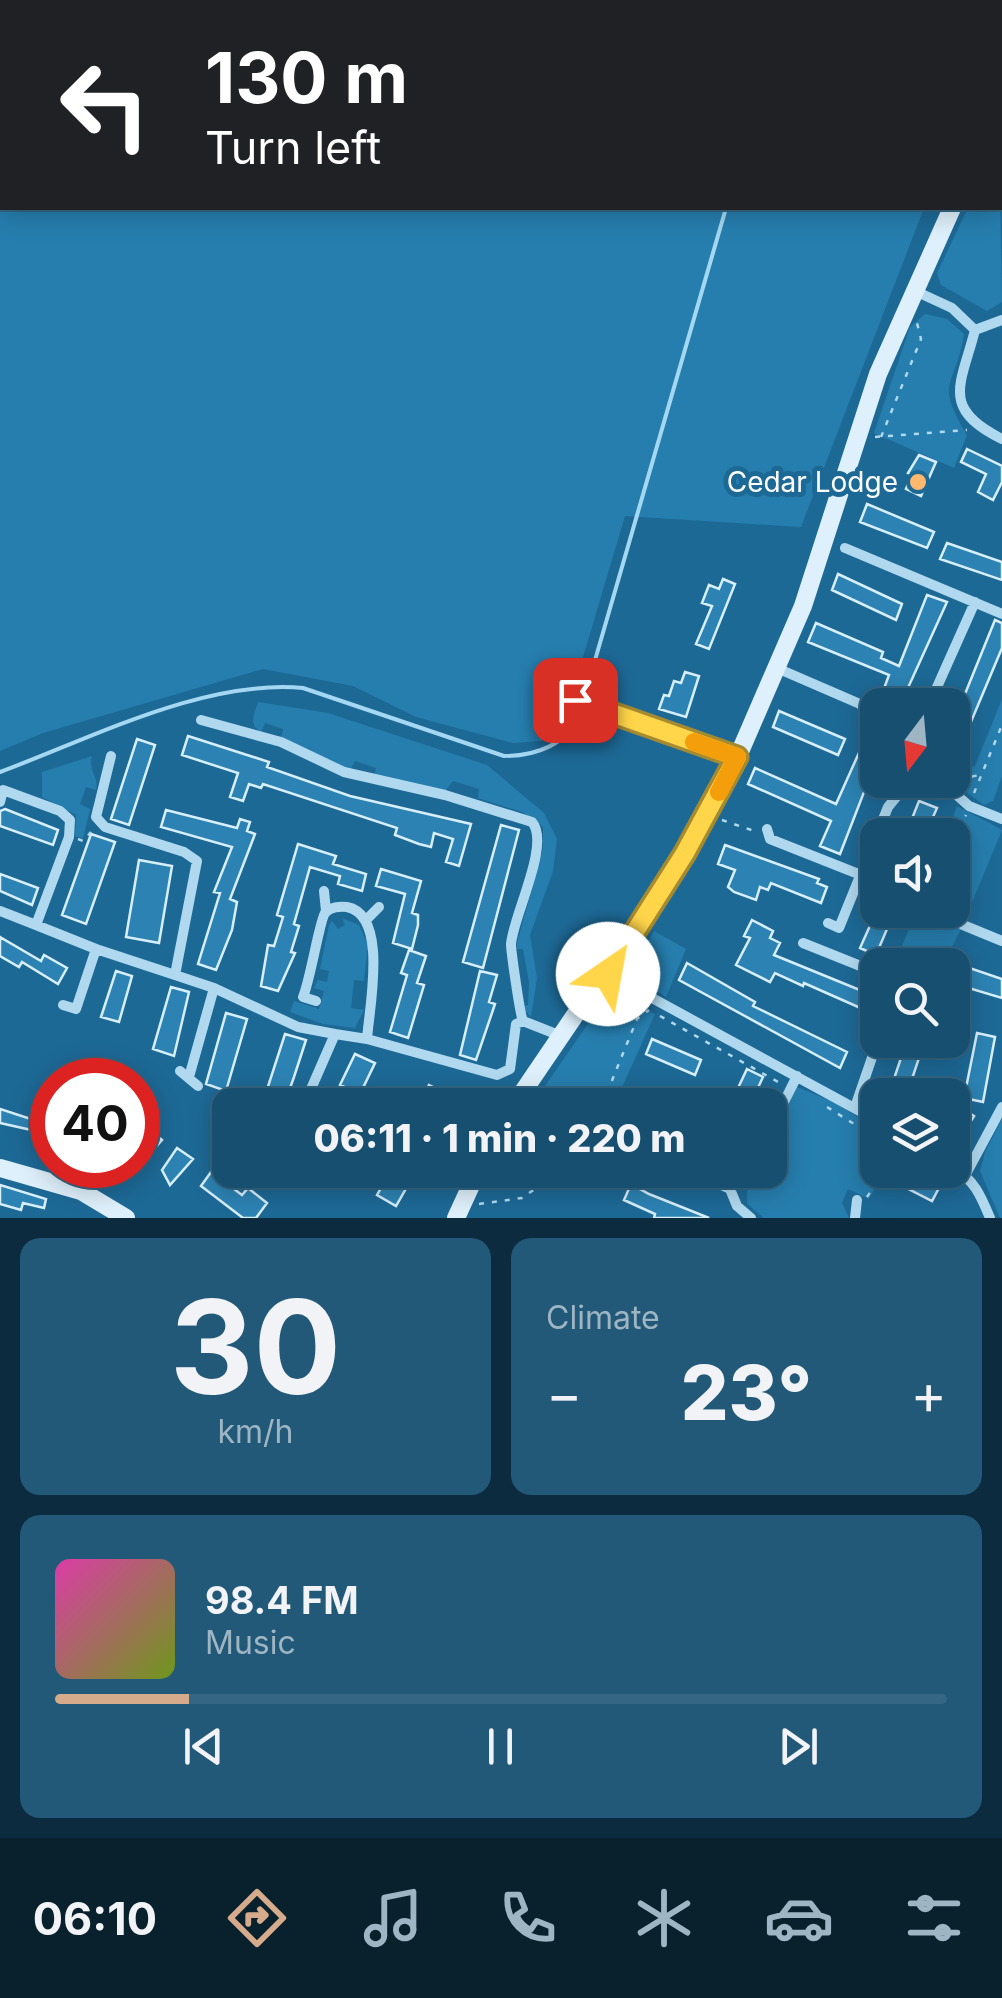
<!DOCTYPE html>
<meta charset="utf-8">
<style>
:root{--surface:#164f70;--page:#235978;--text:#f1f3f6;--muted:#9eb5c3;--line:#356683;--accent:#d6ab8b}
body{margin:0;font-family:Inter,sans-serif;background:var(--page);color:var(--text);height:100vh;display:flex;flex-direction:column;font-size:38px;white-space:nowrap}
*{box-sizing:border-box;margin:0}
p{font-size:32px;color:var(--muted)}
.icon{flex:none;width:55px;height:55px;fill:none;stroke:currentColor;stroke-width:2;stroke-linecap:round;stroke-linejoin:round}
.map{position:relative;height:1218px;overflow:hidden}
.drawer{display:flex;flex-direction:column;gap:20px;padding:20px;background:#0c2b3e;flex:1}
.drawer>*{flex:none}
.banner{position:absolute;left:0px;top:0px;width:1002px;height:210px;box-shadow:0 5px 25px #0003,0 0 0 2px var(--line);background:#202124;color:#fff;overflow:hidden}
.needle{width:65px;rotate:196deg}
.tools{position:absolute;left:860px;top:688px;display:grid;gap:20px}
.tools a{display:grid;place-items:center;width:110px;height:110px;border-radius:20px;background:var(--surface);box-shadow:0 5px 25px #0003,0 0 0 2px var(--line);font-size:50px}
.speed{position:absolute;left:30px;top:1058px;display:flex;gap:20px;font-size:50px;font-weight:700;text-align:center}
.speed>*{display:grid;place-content:center;width:130px;height:130px;border-radius:50%;background:var(--surface);box-shadow:0 5px 25px #0003,0 0 0 2px var(--line);line-height:1}
.speed .limit{border:15px solid #d22;background:#fff;color:#111}
.pin{position:absolute;display:grid;place-items:center;width:85px;height:85px;color:#fff;margin:-42px;border-radius:20px;box-shadow:0 5px 15px #0006}
.me{position:absolute;width:110px;margin:-55px;rotate:33deg;stroke-linejoin:round;filter:drop-shadow(0 0 8px #0008)}
.turn{display:flex;align-items:center;gap:35px;height:210px;padding:0 40px;font-size:45px}
.turn .icon{width:130px;height:130px;stroke-width:2.5}
.turn b{display:block;font-size:70px;line-height:85px}
.big{font-size:75px;font-weight:800;line-height:1.1}
.drawer .card{flex:1;display:flex;flex-direction:column;justify-content:center;gap:15px;min-width:0;padding:0 35px;border-radius:20px;background:var(--page)}
.drawer .dial{align-items:center;gap:0}
.dial b{font-size:130px;line-height:1}
.song{display:flex;align-items:center;gap:30px}
.cover{width:120px;height:120px;border-radius:15px;background:linear-gradient(135deg,hsl(320 70% 55%),hsl(80 70% 35%))}
.played{height:10px;border-radius:5px;background:linear-gradient(90deg,var(--accent) 15%,var(--line) 15%)}
.keys{display:flex;justify-content:space-around;direction:ltr}
.heat{display:flex;justify-content:space-between;align-items:center;font-size:55px;direction:ltr}
.drawer .tiles{flex:1;display:grid;gap:20px;grid-template-columns:1fr 1fr}
.card:last-child{grid-column:span 2}
.trip{position:absolute;left:212px;top:1088px;width:575px;height:100px;border-radius:20px;background:var(--surface);box-shadow:0 5px 25px #0003,0 0 0 2px var(--line);font-weight:800;line-height:100px;text-align:center}
.dock{display:flex;height:160px;justify-content:space-around;align-items:center;background:#09202d;color:var(--muted)}
.dock .icon{width:70px;height:70px}
.dock .selected{color:var(--accent)}
.dock b{font-size:45px;color:var(--text)}
.map>svg:first-child{display:block}
</style>
<div class="map">
<svg width="1002" height="1218" viewBox="0 0 1002 1218">
<rect width="100%" height="100%" fill="#1d6996"/>
<path fill="#267eae" d="M0,0h1002l-2,11v-9h-998v206h922l-123,319 -176,-11 -61,205 -23,20 -28,2 -97,-26 -63,-31 -90,-17 -220,64 -43,18z
M1000,189l2,113 -15,9 -46,-26 -4,-12 31,-65h32z
M925,314l22,5 17,15c-8,54 -31,45 3,101l-13,33 -80,-35 36,-106z
M1002,699v77l-9,25 -9,4 -35,-25 4,-8 22,-6z
M258,702l70,11 159,52 57,48 13,26 -4,32 -23,64 7,43 -6,39 -9,-10 6,-2 1,-23 -6,-33h-6v-6l26,-95v-21l-21,-15 -44,-14 1,-9 -26,-8 -7,9 -72,-12 2,-10 -21,-7 -5,9 -69,-32 2,-9 -18,-6 -4,9c-13,-8 -7,-17 -3,-30z
M92,756c-4,15 7,20 4,34l-10,-3 -6,17 10,5 -7,29 -8,-2 1,-21 -34,-18v-25z
M957,806l45,24 -36,87 -6,-1 -3,11 4,2 -18,36h-48l21,-55h36v-75h-6z
M342,918l17,7 9,20 -4,36 -10,-1 -3,28 13,2 -9,18 -32,-4 -33,-12 4,-11 25,8 5,-18 -10,-3 4,-8 9,2 2,-11 -9,-2 9,-44 3,-4 6,8 7,-4z
M654,931l32,18 -20,48 -37,-24z
M615,992l40,22 -41,91h-82l73,-106z
M797,1087l39,16 41,27 1,40h6l-15,29 -21,-10 -6,14 7,15h-85l-17,-14v-13l12,-21h11v-25z
M1002,1119v99h-2l-20,-47 5,-19z"/>
<g fill="none" stroke-linecap="round" stroke-linejoin="round">
<path stroke="#a4d7f1" stroke-width="4" d="M1000,149l2,1
M0,772c92,-34 204,-93 303,-84l201,68c31,0 65,-11 76,-44l146,-504"/>
</g>
<path fill="#2c83b3" stroke="#d7eefb" stroke-width="2.5" d="M967,449l35,17v16l-9,18 -15,-8 8,-18 -25,-12z
M919,455l17,7 -15,34 -15,-7 6,-14 -4,-2z
M867,504l67,28 -7,16 -67,-26z
M947,543l55,19v18l-62,-21z
M838,574l64,30 -6,16 -64,-30z
M723,579l12,5 -26,65 -13,-5 16,-38 -10,-3 7,-18 10,4z
M927,595l20,7 -45,99 -20,-7 7,-19 -81,-33 8,-19 67,29 -2,6 18,8z
M995,620l7,3v25l-50,119v-41z
M685,672l14,4 -13,41 -27,-8 5,-14 5,1 5,-15 7,2z
M779,711l66,28 -7,16 -65,-28z
M188,736l81,26 -2,5 83,29 121,28 -12,42 -13,-4 7,-23 -19,-6 -3,14 -12,-3 -24,-9 2,-7 -134,-44 -2,4 -12,-4 -6,17 -13,-4 8,-24 -56,-18z
M137,739l18,6 -26,80 -18,-6z
M862,746l16,10 -38,98 -20,-8 11,-25 -83,-37 7,-16 81,36z
M919,801l18,7 -12,27 -18,-4z
M5,809l53,21 -5,15 -53,-19v-15z
M166,810l71,18 3,-9 10,3 -3,9 8,3 -25,65 7,3 -5,28 -16,40 -18,-6 22,-71 -6,-1 18,-45 -71,-20z
M501,825l18,5 -36,138 -20,-6z
M91,834l24,8 -29,82 -24,-9z
M298,844l38,12 -3,8 33,10 -4,17 -24,-7 2,-8 -30,-9 -16,57 5,2 -8,26 4,1 -17,38 -17,-5 7,-41 6,1 9,-29 -6,-2z
M725,845l94,34 -2,4 10,4 -6,16 -50,-20 -3,7 -8,-3 -4,13 -22,-8 -6,-5 7,-17 -17,-6z
M139,860l33,6 -13,77 -33,-6z
M381,869l40,12 -9,32 6,2v10l-6,24 -19,-6 12,-49 -29,-8z
M0,874l38,14 -6,17 -32,-14z
M877,910h18l-19,45 -16,-7z
M752,920l21,11 -3,7 10,5 -6,12 98,40 -7,15 -61,-27 -1,3 -28,-13 -5,9 -34,-17 14,-27 -6,-2z
M0,937l41,24 3,-6 23,13 -9,16 -36,-22 -3,5 -19,-11z
M409,950l17,6 -9,27 7,2 -16,53 -18,-6 17,-57 -6,-2z
M952,962l50,17v19l-50,-15z
M687,963l68,39 -2,4 94,46 -7,16 -161,-88z
M116,971l16,5 -13,46 -18,-5z
M480,971l17,4 -8,27 6,2 -19,56 -16,-5z
M171,987l18,5 -15,64 -21,-7z
M226,1013l21,6 -21,72 -20,-7z
M977,1033l18,4 -12,65 -19,-4z
M285,1034l21,6 -12,37 -10,28h-22z
M652,1039l49,21 -6,15 -49,-21z
M907,1040h18l-12,36 -11,19h-19l10,-13z
M355,1054l20,9 -15,31 -20,-9z
M747,1069l16,8 -13,28h-20z
M429,1085l10,5 -1,3 22,12h-30l-9,-5z
M959,1106l15,10 -11,18 -11,-7z
M0,1109l52,17v16l-14,-5 2,-5 -40,-9z
M145,1126l17,14 -14,16 -10,-9v-12z
M177,1148l16,11 -23,26 -8,-15z
M216,1165l11,8 -5,7 20,15 6,-7 19,15 -11,15h-13l-42,-32z
M365,1170h32l15,8 -16,28 -19,-11 8,-14z
M891,1170h18l31,16 -8,15 -45,-23z
M631,1184l18,10 60,24h-55l1,-4 -31,-14z
M0,1185l46,14 -2,9 -21,-5 -2,7 -21,-6z"/>
<g fill="none" stroke-linecap="round" stroke-linejoin="round">
<path stroke="#b0d9ef" stroke-width="2.5" stroke-dasharray="5 8" stroke-linecap="butt" d="M1000,127l2,-5
M875,437l92,-7
M881,437l40,-98 -4,-16
M959,779l21,-4
M974,793l28,-68
M722,820l35,12
M78,839l5,2 8,-9
M952,853l14,-38
M660,1016l120,67
M602,1105l35,-86 12,-9
M827,1107l51,32
M867,1197l18,-27
M479,1204l43,-6 40,-28"/>
<path stroke="#b0d9ef" stroke-width="6" d="M575,701l161,56"/>
<path stroke="#b0d9ef" stroke-width="10" d="M913,290l39,18 23,22c-14,55 -35,78 27,109
M975,330l27,-10
M845,548l157,66
M779,669l81,35 18,17
M929,705l46,-103
M201,720l80,22 63,30 101,23 87,27c19,22 -19,94 -21,122 0,7 9,71 12,77l38,15
M111,756l-15,61 9,10 79,25 13,9 -22,114 39,13
M940,780l29,26 33,13
M0,802l3,-12 57,21 10,9 -1,17 -33,88 60,24
M767,829l3,10 91,36
M324,891l2,20
M0,911l36,14
M366,920l13,-13
M828,923l11,5 49,-121 22,-27
M963,925l39,16
M803,943l75,30
M608,974l270,147
M316,1001l-13,-4c7,-16 17,-78 22,-84 5,-6 15,-7 22,-6 42,8 22,102 20,132l130,36 13,-6 6,-45 7,-3
M63,1005l13,4 20,-60 79,26
M180,1071l18,15
M189,1077l25,-89 84,39 37,7
M304,1105l31,-71 32,5
M855,1107l23,-67
M770,1130l27,-54
M952,1167c22,12 29,29 38,51
M689,1170l41,19 20,-19
M966,1174l36,-67
M730,1189l7,17 14,12
M855,1218l2,-18"/>
<path stroke="#def0fb" stroke-width="18" d="M1000,93l2,-6
M514,1105l171,-252 54,-99 64,-148 75,-232 74,-166
M0,1168l81,23 45,27
M456,1218l22,-48"/>
</g>
<g fill="none" stroke-linecap="round" stroke-linejoin="round">
<defs>
<path id="route" d="M575,700l162,57 -52,96 -77,121"/>
</defs>
<use href="#route" stroke="#a68a30" stroke-width="25"/>
<use href="#route" stroke="#ffd54a" stroke-width="18"/>
<path stroke="#f59e0b" stroke-width="18" d="M694,742l43,15 -18,35"/>
</g>
<circle fill="#ffb96f" stroke="#1d6996" stroke-width="4" cx="918" cy="482" r="10"/>
<g text-anchor="middle" stroke-width="10" stroke-linejoin="round" paint-order="stroke">
<g font-size="28" fill="#fff" stroke="#1d6996" text-anchor="end">
<text x="898" y="492">Cedar Lodge</text>
</g>
</g>
</svg>
<div class="tools">
<a><svg class="needle" viewBox="-14 -14 28 28"><path d="M0-13l5 13h-10z" fill="#e53935"/><path d="M0 13l5-13h-10z" fill="#9eb5c3"/></svg></a>
<a><svg class="icon" aria-label="sound" viewBox="0 0 24 24"><path d="M4 9h4l5-4v14l-5-4H4zM17 9q2 3 0 6"/></svg></a>
<a><svg class="icon" aria-label="search" viewBox="0 0 24 24"><circle cx="10" cy="10" r="6"/><path d="M15 15l6 6"/></svg></a>
<a><svg class="icon" aria-label="layers" viewBox="0 0 24 24"><path d="M12 4l9 5-9 5-9-5zM3 14l9 5 9-5"/></svg></a>
</div>
<div class="speed"><div class="limit">40</div></div>
<div class="pin" style="left:575px;top:700px;background:#d93025"><svg class="icon" aria-label="arrive" viewBox="0 0 24 24"><path d="M6 21V4h12l-3 4 3 4H6"/></svg></div>
<svg class="me" style="left:608px;top:974px" viewBox="-20 -20 40 40"><circle r="19" fill="#fff"/><path d="M0-13L10 11 0 6-10 11z" fill="#ffd54a"/></svg>
<div class="trip">06:11 · 1 min · 220 m</div>
<div class="banner">
<div class="turn"><svg class="icon" aria-label="left" viewBox="0 0 24 24"><path d="M17 20v-9H6M10 6l-5 5 5 5"/></svg><div><b>130 m</b>Turn left</div></div>
</div>
</div>
<section class="drawer">
<div class="tiles">
<div class="card dial"><b>30</b><p>km/h</p></div>
<div class="card"><p>Climate</p>
<div class="heat"><a>−</a><b class="big">23°</b><a>+</a></div>
</div>
<div class="card">
<div class="song"><i class="cover"></i><div><b>98.4 FM</b><p>Music</p></div></div>
<div class="played"></div>
<div class="keys"><svg class="icon" aria-label="previous" viewBox="0 0 24 24"><path d="M18 5L8 12l10 7zM5 5v14"/></svg><svg class="icon" aria-label="pause" viewBox="0 0 24 24"><path d="M8 5v14M16 5v14"/></svg><svg class="icon" aria-label="next" viewBox="0 0 24 24"><path d="M6 5l10 7-10 7zM19 5v14"/></svg></div>
</div>
</div>
</section>
<nav class="dock">
<b>06:10</b>
<svg class="icon selected" aria-label="directions" viewBox="0 0 24 24"><path d="M12 3l9 9-9 9-9-9zM9 14v-3h6M13 9l2 2-2 2"/></svg>
<svg class="icon" aria-label="music" viewBox="0 0 24 24"><path d="M9 18V5l10-2v13"/><circle cx="6" cy="18" r="3"/><circle cx="16" cy="16" r="3"/></svg>
<svg class="icon" aria-label="phone" viewBox="0 0 24 24"><path d="M5 4h4l2 5-3 2q2 4 5 5l2-3 5 2v4C11 20 4 13 5 4z"/></svg>
<svg class="icon" aria-label="climate" viewBox="0 0 24 24"><path d="M12 3v18M4 7l16 10M4 17L20 7"/></svg>
<svg class="icon" aria-label="car" viewBox="0 0 24 24"><path d="M5 17H2v-5l4-1 3-4h7l3 4 3 1v5h-3M9 17h6M6 11h13"/><circle cx="7" cy="17" r="2"/><circle cx="17" cy="17" r="2"/></svg>
<svg class="icon" aria-label="filters" viewBox="0 0 24 24"><path d="M4 7h16M4 17h16"/><circle cx="9" cy="7" r="2"/><circle cx="15" cy="17" r="2"/></svg>
</nav>
